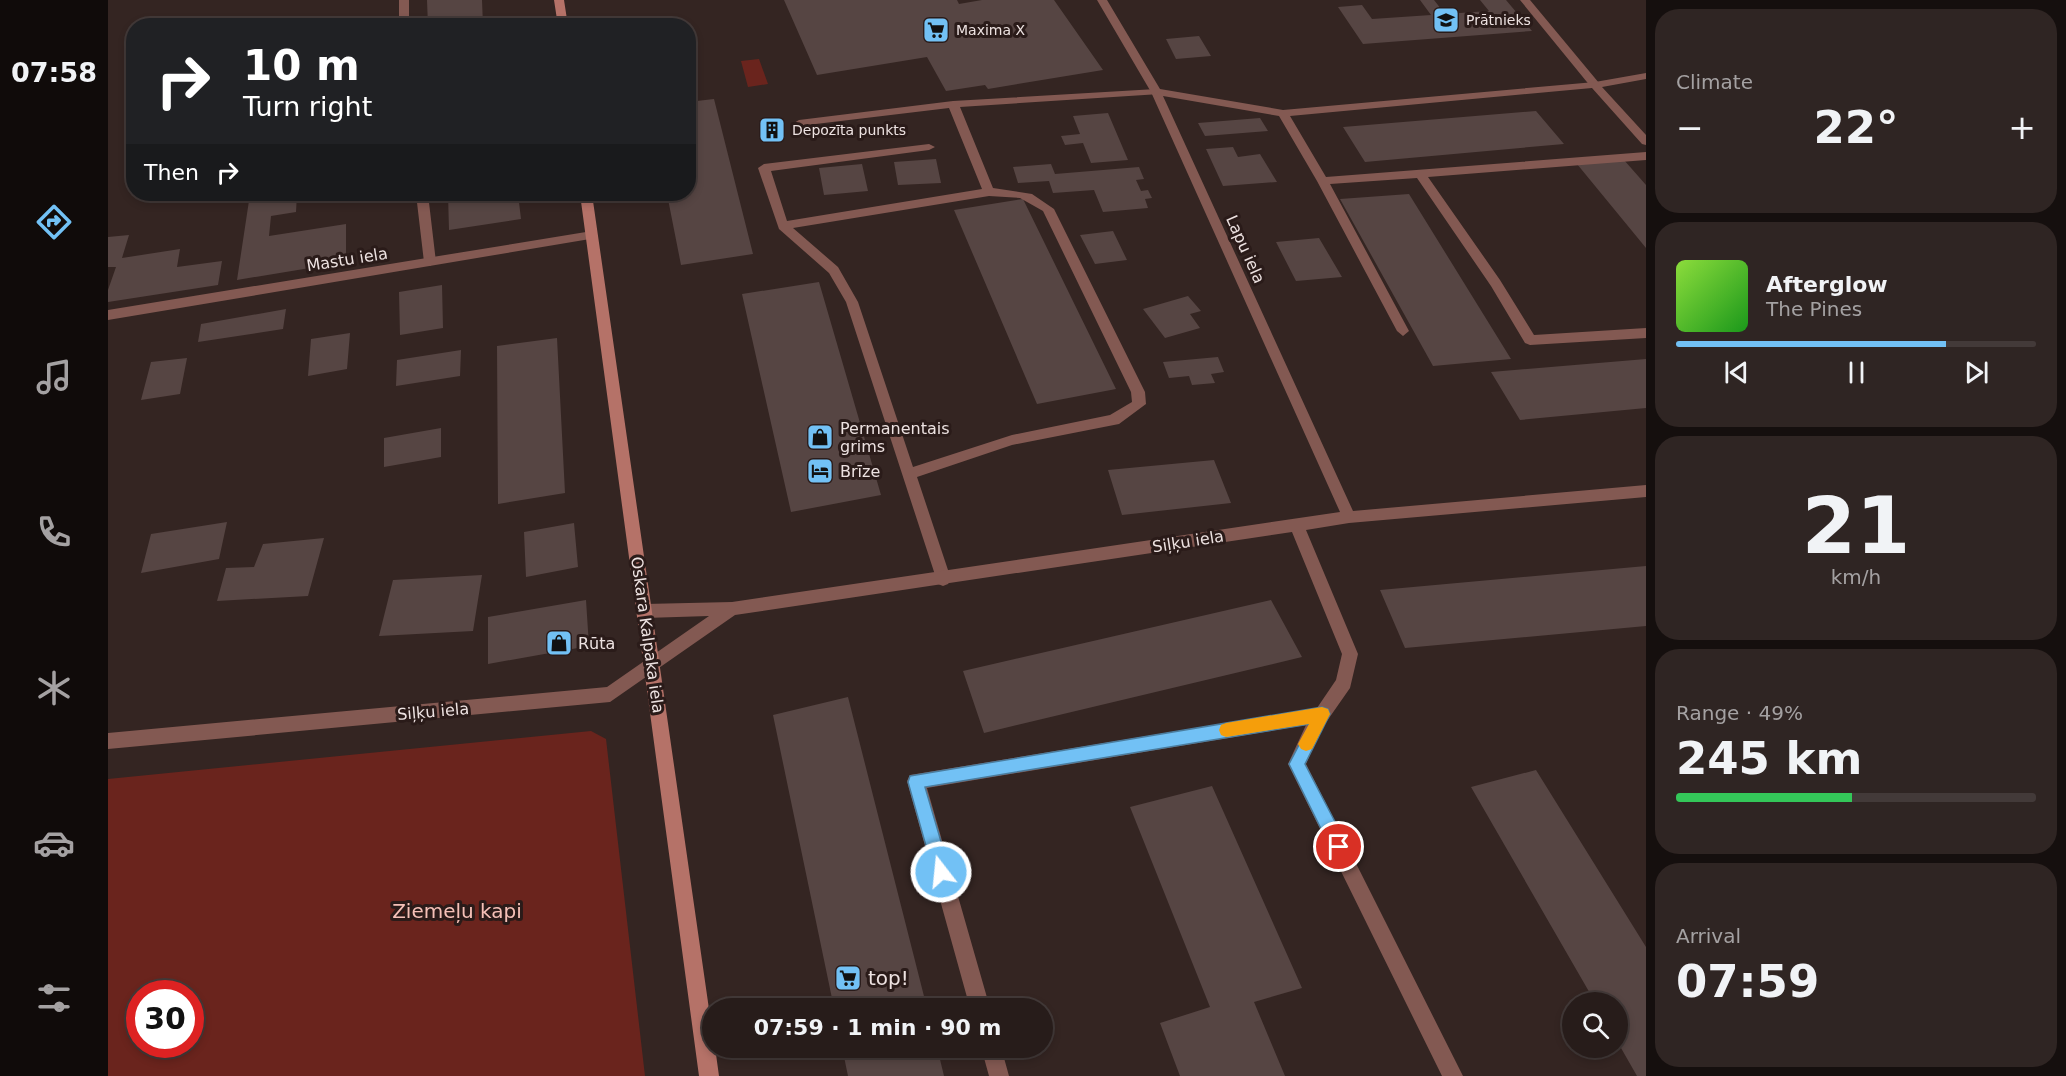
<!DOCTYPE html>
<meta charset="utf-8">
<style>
:root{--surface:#271c1a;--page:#2f2523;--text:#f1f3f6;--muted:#a4a1a2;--line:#433a39;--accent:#72c1f5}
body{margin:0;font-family:"DejaVu Sans",sans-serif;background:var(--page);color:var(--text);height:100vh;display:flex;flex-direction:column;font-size:22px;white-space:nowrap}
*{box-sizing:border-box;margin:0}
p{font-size:20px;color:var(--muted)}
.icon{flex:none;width:33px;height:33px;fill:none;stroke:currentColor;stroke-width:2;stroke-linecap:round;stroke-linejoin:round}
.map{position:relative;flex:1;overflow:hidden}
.panel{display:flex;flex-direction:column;gap:9px;padding:9px;background:#150f0e;width:420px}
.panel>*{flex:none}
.guide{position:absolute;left:18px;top:18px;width:570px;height:183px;border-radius:24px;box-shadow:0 3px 9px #0003,0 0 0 2px var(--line);background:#202124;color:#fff;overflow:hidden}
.buttons{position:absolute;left:1454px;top:992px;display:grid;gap:12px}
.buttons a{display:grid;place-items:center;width:66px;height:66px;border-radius:50%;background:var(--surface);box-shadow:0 3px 9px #0003,0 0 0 2px var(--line);font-size:30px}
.speed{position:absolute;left:18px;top:980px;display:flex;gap:12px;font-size:30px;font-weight:700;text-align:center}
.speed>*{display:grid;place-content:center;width:78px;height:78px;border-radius:50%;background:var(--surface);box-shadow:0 3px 9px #0003,0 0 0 2px var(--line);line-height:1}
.speed .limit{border:9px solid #d22;background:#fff;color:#111}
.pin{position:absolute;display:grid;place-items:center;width:51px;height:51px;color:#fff;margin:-26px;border:3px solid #fff;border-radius:50%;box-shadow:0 2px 6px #0007}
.me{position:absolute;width:66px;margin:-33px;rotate:344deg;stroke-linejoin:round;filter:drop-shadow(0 0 4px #0008)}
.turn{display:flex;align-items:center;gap:21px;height:126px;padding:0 18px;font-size:27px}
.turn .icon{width:78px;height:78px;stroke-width:2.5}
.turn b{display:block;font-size:42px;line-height:51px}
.then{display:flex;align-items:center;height:57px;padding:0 18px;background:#0003;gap:12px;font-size:22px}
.big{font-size:45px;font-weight:600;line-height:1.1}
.panel .tile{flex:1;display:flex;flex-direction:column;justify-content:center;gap:9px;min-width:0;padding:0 21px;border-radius:24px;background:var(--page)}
.panel .dial{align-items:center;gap:0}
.dial b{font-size:78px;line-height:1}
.song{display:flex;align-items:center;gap:18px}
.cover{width:72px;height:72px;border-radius:9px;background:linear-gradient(135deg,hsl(90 70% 55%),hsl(120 70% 35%))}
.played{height:6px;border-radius:3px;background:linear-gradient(90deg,var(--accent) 75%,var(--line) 75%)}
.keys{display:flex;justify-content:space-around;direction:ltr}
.heat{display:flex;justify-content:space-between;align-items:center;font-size:33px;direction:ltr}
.charge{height:9px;border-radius:4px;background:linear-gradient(90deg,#34c759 49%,var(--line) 0)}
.trip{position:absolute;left:594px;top:998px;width:351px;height:60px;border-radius:30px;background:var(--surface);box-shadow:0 3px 9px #0003,0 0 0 2px var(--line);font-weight:600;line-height:60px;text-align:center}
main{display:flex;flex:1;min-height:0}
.tab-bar{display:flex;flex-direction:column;width:108px;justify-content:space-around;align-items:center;background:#100b0a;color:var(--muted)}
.tab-bar .icon{width:42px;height:42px}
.tab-bar .on{color:var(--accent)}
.tab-bar b{font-size:27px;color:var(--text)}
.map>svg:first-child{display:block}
</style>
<main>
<nav class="tab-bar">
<b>07:58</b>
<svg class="icon on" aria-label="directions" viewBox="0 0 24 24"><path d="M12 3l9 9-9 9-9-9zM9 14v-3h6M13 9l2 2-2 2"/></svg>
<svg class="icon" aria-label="music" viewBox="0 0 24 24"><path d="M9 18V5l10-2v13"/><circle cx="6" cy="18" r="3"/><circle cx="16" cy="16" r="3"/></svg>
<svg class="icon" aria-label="phone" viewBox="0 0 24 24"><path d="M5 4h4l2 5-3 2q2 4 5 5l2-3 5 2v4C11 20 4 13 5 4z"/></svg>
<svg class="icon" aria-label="climate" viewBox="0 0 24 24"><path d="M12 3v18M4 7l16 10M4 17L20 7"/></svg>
<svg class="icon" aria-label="car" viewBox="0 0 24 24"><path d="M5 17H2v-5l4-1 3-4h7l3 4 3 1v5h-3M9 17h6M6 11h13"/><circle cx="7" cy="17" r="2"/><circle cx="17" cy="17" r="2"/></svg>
<svg class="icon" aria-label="filters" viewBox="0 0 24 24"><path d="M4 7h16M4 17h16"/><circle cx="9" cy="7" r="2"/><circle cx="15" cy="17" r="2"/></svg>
</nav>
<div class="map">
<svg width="1538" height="1076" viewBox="0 0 1538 1076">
<rect width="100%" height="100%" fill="#342522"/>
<path fill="#6a241d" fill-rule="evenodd" d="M651,59l9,25 -20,3 -7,-26z
M483,731l15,8 39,337h-537v-297zM32,993h50v51h-50z"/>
<path fill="#564543" d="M319,0h55l1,26h-55z
M676,0h173l2,4 23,-4h72l49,70 -115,19 -3,-4 -39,6 -19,-34 -110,18z
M1312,0h14l11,14 44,-3 -9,-11h26l26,31 -169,13 -25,-37 24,-2 10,14 59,-4z
M1091,36l12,20 -35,3 -10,-20z
M606,99l39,155 -72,11 -14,-71h21v-92z
M1428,111l28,33 -199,18 -22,-35z
M1000,113l20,47 -37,3 -8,-20 -18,2 -4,-9 19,-2 -7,-18z
M1152,118l8,13 -63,5 -7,-13z
M670,119l7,19 -19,3 -6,-20z
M1125,147l5,10 22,-3 17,28 -54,4 -17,-37z
M828,159l5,24 -43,2 -4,-23z
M1516,160l22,25v63l-69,-84z
M754,164l6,27 -44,4 -5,-27z
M943,164l4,10 84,-7 5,12 -8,1 5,11 7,-1 4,8 -7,1 3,9 -45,4 -9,-22 -41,3 -4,-12 -31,2 -5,-16z
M142,194h47l-1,18 -25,4 -2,20 77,-12v38l-109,18z
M340,194h70l3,25 -72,11z
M1301,194l102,165 -78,7 -93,-167z
M915,199l93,190 -79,15 -83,-194z
M1005,231l14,29 -32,4 -15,-29z
M21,235l-7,23 58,-9 -3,18 45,-6 -4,24 -110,17v-12l8,-23h-8v-30z
M1211,238l23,39 -46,4 -20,-39z
M711,282l62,213 -90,17 -49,-218z
M334,285l1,43 -43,7 -1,-43z
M1080,296l13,15 -11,3 10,14 -35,10 -22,-29z
M178,309l-3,20 -85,13 3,-18z
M242,333l-3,36 -39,7 3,-37z
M449,338l8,155 -67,11 -1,-158z
M353,350l-1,26 -64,10 1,-26z
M1110,357l6,15 -13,2 4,9 -23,2 -3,-9 -20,2 -6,-16z
M79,358l-7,36 -39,6 10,-38z
M1538,359v49l-126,12 -29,-48z
M333,428v29l-57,10v-29z
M1106,460l17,43 -109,12 -14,-45z
M119,522l-8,37 -78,14 10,-39z
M466,523l4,44 -52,10 -2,-45z
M216,538l-16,58 -91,5 9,-33 28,-1 9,-23z
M1538,566v60l-241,22 -25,-58z
M374,575l-9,56 -94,5 14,-56z
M478,600l3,46 -101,18v-47z
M1163,600l31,57 -318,76 -21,-62z
M740,697l79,311h-93l-61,-293z
M1428,770l110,177v129h-9l-20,-35v-39h-22l-124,-215z
M1104,786l90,202 -48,14 31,74h-105l-20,-53 50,-16 -80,-200z
M734,1047h95l7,29h-96z"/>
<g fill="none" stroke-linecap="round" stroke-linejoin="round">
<path fill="#835952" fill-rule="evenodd" d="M291,0h10v26h-10z
M1412,0h10l69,83v4h-8z
M1048,89l4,1v4l-200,13 33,81 39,6 22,15 91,183 1,12 -27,20 -107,21 -95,32 34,102 -3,5 -5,2 -5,-2 -92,-282 -17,-29 -50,-44 -21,-61 6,-4 165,-20 6,3 -6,3 -158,21 16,50 195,-32 -33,-81 -150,18 -5,-3 5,-3 154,-19zM881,196l31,2 23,13 88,181 1,10 -22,13 -98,20 -99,32 -55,-165 -20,-35 -45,-39z
M308,194h12l8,68 -6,4 -6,-4z"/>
<path fill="#835952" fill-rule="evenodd" d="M989,0h10l53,89 123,21 312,-28 51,-9v6l-44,8 44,48v10l-4,-1 -50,-56 -302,28 36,61 320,-25v8l-218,17 72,103 34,55 112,-7v10l-116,7 -5,-2 -34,-57 -74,-108 -87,6 79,147 -6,5 -6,-5 -80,-150 -38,-65 -116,-20 190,415 293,-26v12l-297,26 -43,7 52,124 -8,34 -30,43 -14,33 157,312h-21l-151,-306 -3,-6 18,-39 -379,63 63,220h-20l-63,-227 3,-6 407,-67 19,-28 6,-26 -50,-122 -557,83 -125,87 -502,47v-16l499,-46 102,-71 -64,2 -6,-2 -2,-5 2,-5 6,-2 87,-2 608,-90 -189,-420z
M484,231l4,1v6l-488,82v-10z
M873,1047h20l8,29h-20z"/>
<path fill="#b57268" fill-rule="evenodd" d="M446,0h10l4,26h-10z
M472,194h12l120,836v17h3l4,29h-20z"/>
</g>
<path fill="#72c1f5" stroke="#4a7d9f" stroke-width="1.5" d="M1214,707l6,2 2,5 -25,50 40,77 2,6 -2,6 -6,2 -6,-2 -44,-89 21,-40 -385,63 25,85 -3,6 -6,2 -6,-2 -27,-96 2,-6z"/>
<path fill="#f59e0b" d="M1214,707l6,2 2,5 -18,35 -6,2 -5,-2 -3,-5 11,-20 -83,13 -5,-2 -2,-5 2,-5 5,-2z"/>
<defs>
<symbol id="school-square" viewBox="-11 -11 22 22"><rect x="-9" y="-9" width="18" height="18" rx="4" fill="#72c1f5" stroke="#2a1b19"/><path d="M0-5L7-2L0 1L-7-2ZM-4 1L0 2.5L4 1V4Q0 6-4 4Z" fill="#111"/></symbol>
<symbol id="supermarket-square" viewBox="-11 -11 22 22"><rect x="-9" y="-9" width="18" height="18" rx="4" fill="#72c1f5" stroke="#2a1b19"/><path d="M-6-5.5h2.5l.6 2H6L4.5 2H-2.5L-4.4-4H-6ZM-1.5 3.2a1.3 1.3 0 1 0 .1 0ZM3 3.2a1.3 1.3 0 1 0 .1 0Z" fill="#111"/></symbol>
<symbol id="building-square" viewBox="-11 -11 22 22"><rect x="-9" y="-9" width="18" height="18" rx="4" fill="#72c1f5" stroke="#2a1b19"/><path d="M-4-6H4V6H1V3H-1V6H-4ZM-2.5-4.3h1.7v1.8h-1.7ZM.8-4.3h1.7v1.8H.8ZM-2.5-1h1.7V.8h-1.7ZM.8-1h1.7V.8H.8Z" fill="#111"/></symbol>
<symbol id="shop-square" viewBox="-11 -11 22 22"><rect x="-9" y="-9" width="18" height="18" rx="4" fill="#72c1f5" stroke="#2a1b19"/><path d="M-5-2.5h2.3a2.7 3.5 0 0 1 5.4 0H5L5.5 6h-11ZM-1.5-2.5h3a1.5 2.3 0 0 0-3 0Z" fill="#111"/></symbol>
<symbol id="hotel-square" viewBox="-11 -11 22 22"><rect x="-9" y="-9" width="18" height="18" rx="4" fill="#72c1f5" stroke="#2a1b19"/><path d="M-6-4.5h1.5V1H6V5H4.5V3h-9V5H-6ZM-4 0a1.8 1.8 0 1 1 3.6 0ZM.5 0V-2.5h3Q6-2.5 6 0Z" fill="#111"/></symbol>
</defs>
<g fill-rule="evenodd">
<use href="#school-square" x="1323" y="5" width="30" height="30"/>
<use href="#supermarket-square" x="813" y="15" width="30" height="30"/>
<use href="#building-square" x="649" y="115" width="30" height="30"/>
<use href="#shop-square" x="697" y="422" width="30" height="30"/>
<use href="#hotel-square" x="697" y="456" width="30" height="30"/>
<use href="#shop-square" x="436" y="628" width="30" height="30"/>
<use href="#supermarket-square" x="725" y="963" width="30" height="30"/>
</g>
<g text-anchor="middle" stroke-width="6" stroke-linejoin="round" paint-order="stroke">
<g font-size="14" fill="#ede2e1" stroke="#2a1b19" text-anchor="start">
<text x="1358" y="25">Prātnieks</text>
<text x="848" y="35">Maxima X</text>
<text x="684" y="135">Depozīta punkts</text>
</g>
<g font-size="16" fill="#ede2e1" stroke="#2a1b19">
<text transform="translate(1138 249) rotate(66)" y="6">Lapu iela</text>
<text transform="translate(239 259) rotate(-9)" y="6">Mastu iela</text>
<text transform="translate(1080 541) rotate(-9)" y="6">Siļķu iela</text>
<text transform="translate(540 635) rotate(82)" y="6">Oskara Kalpaka iela</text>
<text transform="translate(325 711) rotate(-5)" y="6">Siļķu iela</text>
</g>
<g font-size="16" fill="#ede2e1" stroke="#2a1b19" text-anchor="start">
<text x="732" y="434">Permanentais<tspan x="732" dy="18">grims</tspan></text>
<text x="732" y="477">Brīze</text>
<text x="470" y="649">Rūta</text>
</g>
<g font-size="20" fill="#f5c0b7" stroke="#2a1b19">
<text x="349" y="918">Ziemeļu kapi</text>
</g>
<g font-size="20" fill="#ede2e1" stroke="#2a1b19" text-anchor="start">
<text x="760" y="985">top!</text>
</g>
</g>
</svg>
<div class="buttons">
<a><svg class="icon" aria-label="search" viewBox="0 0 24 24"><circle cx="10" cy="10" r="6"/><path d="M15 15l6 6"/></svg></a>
</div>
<div class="speed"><div class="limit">30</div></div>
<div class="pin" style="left:1231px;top:847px;background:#d93025"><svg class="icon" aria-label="arrive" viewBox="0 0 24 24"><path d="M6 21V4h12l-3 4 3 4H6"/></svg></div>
<svg class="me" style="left:833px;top:872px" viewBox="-20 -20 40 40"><circle r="17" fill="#72c1f5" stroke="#fff" stroke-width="3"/><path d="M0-11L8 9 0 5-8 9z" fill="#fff"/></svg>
<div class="trip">07:59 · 1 min · 90 m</div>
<div class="guide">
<div class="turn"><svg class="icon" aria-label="right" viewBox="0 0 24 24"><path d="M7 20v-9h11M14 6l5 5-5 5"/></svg><div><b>10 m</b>Turn right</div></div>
<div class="then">Then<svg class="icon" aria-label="right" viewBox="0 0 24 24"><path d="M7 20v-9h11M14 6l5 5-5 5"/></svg></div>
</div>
</div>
<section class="panel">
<div class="tile"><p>Climate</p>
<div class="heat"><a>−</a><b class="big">22°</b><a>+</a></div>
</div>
<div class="tile">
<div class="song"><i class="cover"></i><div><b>Afterglow</b><p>The Pines</p></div></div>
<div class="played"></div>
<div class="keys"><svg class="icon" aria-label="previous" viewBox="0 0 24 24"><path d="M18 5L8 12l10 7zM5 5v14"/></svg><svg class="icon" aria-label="pause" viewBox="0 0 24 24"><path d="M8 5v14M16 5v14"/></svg><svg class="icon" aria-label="next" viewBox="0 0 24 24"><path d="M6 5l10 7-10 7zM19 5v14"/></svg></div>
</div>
<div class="tile dial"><b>21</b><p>km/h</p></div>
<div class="tile"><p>Range · 49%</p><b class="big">245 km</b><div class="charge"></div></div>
<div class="tile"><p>Arrival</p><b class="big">07:59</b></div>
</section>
</main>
